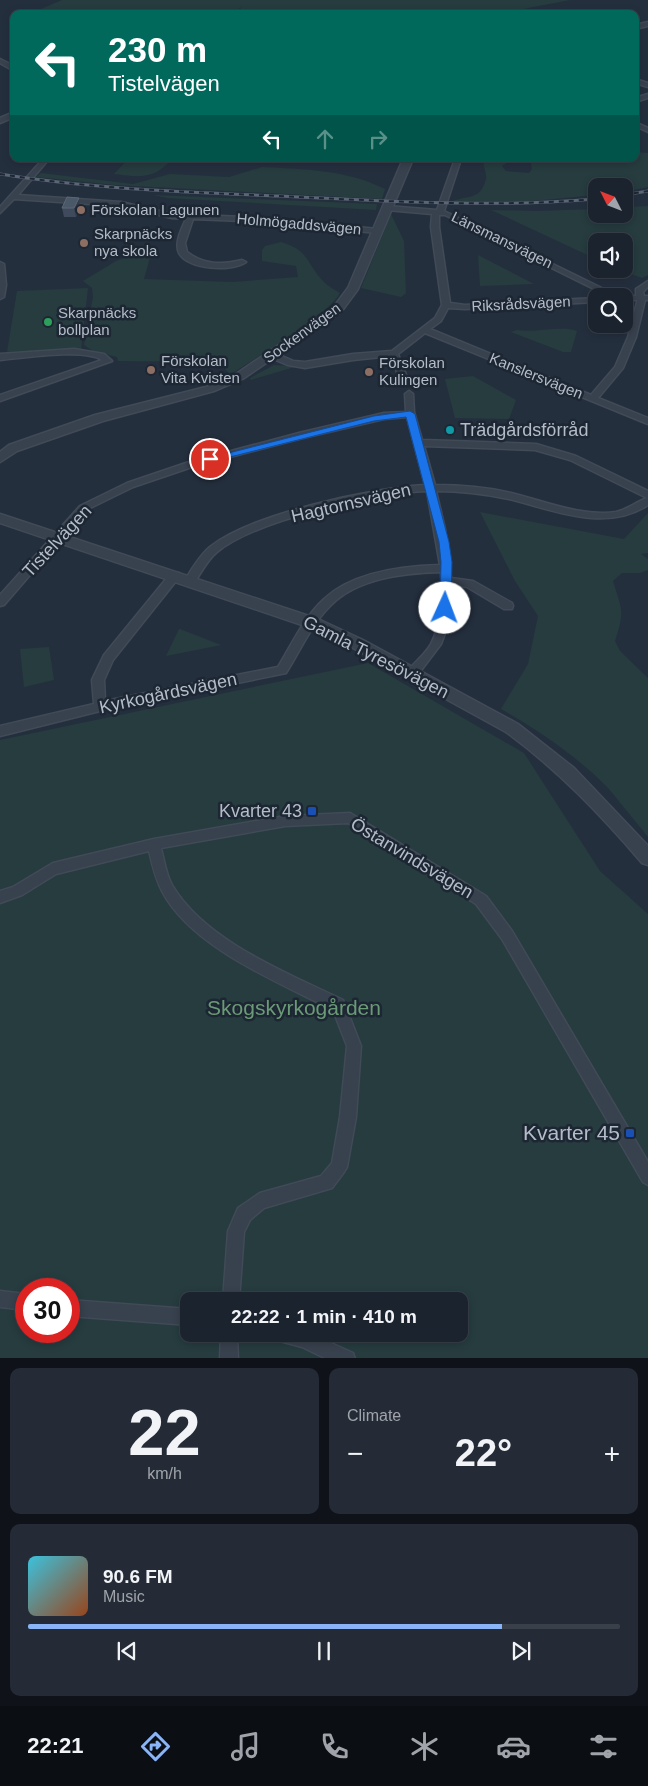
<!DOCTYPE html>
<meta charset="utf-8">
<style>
:root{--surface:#1b232e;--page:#242b36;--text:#f1f3f6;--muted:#a0a4aa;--line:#39404a;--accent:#8ab4f8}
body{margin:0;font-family:Arial,sans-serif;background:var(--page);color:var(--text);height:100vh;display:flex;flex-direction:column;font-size:19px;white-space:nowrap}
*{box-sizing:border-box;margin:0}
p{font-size:16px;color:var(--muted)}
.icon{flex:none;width:28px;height:28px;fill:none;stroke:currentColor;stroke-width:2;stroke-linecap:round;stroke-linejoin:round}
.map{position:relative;height:1358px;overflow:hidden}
.details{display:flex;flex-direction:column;gap:10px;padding:10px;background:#0f1319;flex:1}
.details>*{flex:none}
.guide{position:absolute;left:10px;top:10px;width:629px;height:152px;border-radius:10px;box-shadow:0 2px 8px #0003,0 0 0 1px var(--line);background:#00695c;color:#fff;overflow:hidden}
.needle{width:32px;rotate:312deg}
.buttons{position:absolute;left:588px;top:178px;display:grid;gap:10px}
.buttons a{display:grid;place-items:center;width:45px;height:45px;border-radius:10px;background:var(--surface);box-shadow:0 2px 8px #0003,0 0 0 1px var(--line);font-size:25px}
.speed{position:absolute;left:15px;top:1278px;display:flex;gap:10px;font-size:25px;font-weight:700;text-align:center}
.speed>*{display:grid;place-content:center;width:65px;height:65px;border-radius:50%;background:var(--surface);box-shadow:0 2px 8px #0003,0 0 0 1px var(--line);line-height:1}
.speed .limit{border:8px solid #d22;background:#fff;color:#111}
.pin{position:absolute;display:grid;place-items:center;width:42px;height:42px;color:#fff;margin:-21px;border:2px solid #fff;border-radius:50%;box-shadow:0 1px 5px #0007}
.me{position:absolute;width:55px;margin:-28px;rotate:2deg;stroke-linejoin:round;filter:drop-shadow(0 0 4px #0008)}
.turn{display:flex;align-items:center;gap:18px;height:105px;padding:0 15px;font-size:22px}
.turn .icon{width:65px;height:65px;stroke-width:2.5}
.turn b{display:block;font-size:35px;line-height:42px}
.lanes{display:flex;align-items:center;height:48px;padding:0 15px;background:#0003;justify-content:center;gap:25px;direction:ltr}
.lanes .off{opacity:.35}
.big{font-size:38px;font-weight:700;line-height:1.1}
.details .tile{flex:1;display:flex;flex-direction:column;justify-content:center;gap:8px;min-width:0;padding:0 18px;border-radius:10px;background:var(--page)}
.details .dial{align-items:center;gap:0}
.dial b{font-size:65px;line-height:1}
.song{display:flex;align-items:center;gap:15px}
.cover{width:60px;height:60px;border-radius:8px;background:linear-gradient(135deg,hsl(190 70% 55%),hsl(20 70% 35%))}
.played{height:5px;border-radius:2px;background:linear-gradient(90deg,var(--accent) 80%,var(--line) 80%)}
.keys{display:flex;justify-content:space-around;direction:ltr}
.heat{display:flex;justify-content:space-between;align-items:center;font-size:28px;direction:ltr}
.details .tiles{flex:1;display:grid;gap:10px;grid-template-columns:1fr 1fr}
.tile:last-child{grid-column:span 2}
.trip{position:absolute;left:180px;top:1292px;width:288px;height:50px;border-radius:10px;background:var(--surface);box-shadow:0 2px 8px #0003,0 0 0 1px var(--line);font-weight:700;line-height:50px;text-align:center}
.dock{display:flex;height:80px;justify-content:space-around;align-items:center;background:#0b0e12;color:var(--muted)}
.dock .icon{width:35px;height:35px}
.dock .on{color:var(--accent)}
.dock b{font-size:22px;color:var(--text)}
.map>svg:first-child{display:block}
</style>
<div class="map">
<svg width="648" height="1359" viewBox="0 0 648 1359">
<rect width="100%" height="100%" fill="#242f3e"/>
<path fill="#263c3f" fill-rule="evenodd" d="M62,0h508l-72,14h-263l8,-8 -11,8h-203z
M635,152l13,1v34l-24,5v-6h-28v9l-63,6 -82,1c16,-8 29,0 35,-23 1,-7 -4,-13 -2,-20h28l-10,7 4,5 23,2 3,-4 -1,-6 8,-4h24l21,4 12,-4h39z
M128,159h44c-19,21 -32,18 -58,15z
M262,167c42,2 86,3 123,22l-3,10 -267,-14 -79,-8 5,-4 92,11 37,-10 59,3z
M153,195l224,9 -1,6 -209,-12z
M648,206v69l-6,3 -25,-9h7v-28h-28v18l-105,-49 46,1 59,-2v5h28v-7z
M391,214l13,27 2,52 -5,4 -40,-9z
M281,242c29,8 25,22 43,40 4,4 11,8 16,11 -13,24 -85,65 -110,82l-10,-13 -102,-1 -1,-4 -24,-6 -9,-6 9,-48 -1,-9 -9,-7 33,-20 37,-14 -9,32 88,3 66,-5 -2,-11 -34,-5v-11l3,-4z
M478,255l56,29 -54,2z
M88,288l-7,62 -74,2 10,-61z
M517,330c18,3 45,-5 60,1l-6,21h-8l-52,-20z
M274,365l24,1 -47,14 -1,-2z
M473,376l43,24 -7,19 -54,-1 -10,-39z
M480,512l144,27 24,-26v40l-7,1 7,5v11l-8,3h-18l-9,8c9,29 12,30 2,60l5,10 28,27v159c-13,-16 -26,-32 -39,-48 -31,-32 -70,-58 -108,-80l27,-45 10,-48 -23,-35z
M179,629h1l41,16 -55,11z
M49,647l5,33 -30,7 -4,-38z
M368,663l156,90 76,118 48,43v444h-648v-618zM26,1289h43v42h-43zM189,1301h270v33h-270z"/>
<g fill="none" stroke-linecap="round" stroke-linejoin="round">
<defs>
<path id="minor" d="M648,22v4l-13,3v-4z
M0,59l14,7v5l-14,-8z
M635,79l13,4v4l-13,-4z
M648,94v4l-13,4v-4z
M14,112v5l-14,6v-5z
M635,122l13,6v4l-13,-6z
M43,159h6l-31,36 103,7 51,12 96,4 109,11 4,2 -4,2 -109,-11 -75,-3 -8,24 2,9c17,13 35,13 55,8l4,2c-14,10 -58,8 -67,-9 -5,-10 3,-25 7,-34l-14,-1 -51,-12 -107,-7 -14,14v-6z
M455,159h6l-17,52 174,85h-10l-163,-81h-6v12l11,76 15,2 131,-7v4l-131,7 -17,-1 -7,13 -11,8 161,66 24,-28 13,-30 9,-35v-2h-13v-4h-3h15v-7l12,-8v6l-5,5 1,4h4v4h-3l-9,37 -13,31 -25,30 50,20v6l-223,-91 -27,21 10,26 -4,3 -4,-3 -9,-24 -38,4 -48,8 -17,-3 -19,-8v-4l3,-1 21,9 12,1 48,-8 39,-3 43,-33 7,-13 -11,-78 1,-13 -45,-4 -4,-2 4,-2 50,4z
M0,262l4,2 2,21 -2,12 -4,2z
M74,349l30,5 8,7 -112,40v-6l102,-35c-18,-12 -79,-2 -102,0v-6z
M409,391l4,3 1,18 8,28 114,4 40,12 72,35v14c-43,28 -94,5 -139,-6 -24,-5 -48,-8 -73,-8l9,38 6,49 22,3 39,22 1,3 -1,3h-8l-37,-22 -15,-2 -2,35 -9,24 -25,33 -4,1 -6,-4c7,-11 19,-19 25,-30 11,-22 11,-48 10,-72 -37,1 -84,6 -111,34 -19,19 -30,45 -44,67l-186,38 -100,25v-10l94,-22 -2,-24 12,-25 67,-82h8l1,3 -67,84 -9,20 1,21 173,-34c14,-23 26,-50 46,-68 29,-27 78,-33 116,-34l-12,-68 -1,-6c-49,1 -174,30 -210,61 -10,8 -16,21 -23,31l-4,1 -5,-4c7,-11 15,-25 25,-33 41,-33 162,-59 215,-62l-18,-68 -23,2 -81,19 -111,29 -59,20 -47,23 -82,95 -4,1v-11l80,-89 47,-23 59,-20 113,-30 85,-20 22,-1 -1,-18zM424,446l111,4 35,10 77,38c-11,4 -19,11 -31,14 -35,5 -72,-11 -105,-19 -25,-6 -51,-8 -76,-8z
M350,813l136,83 26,35 136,231v23l-5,-3 -141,-243 -26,-35 -128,-81 -63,3 -124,22c3,12 5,26 11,37 33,56 115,88 171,115l18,46 -5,71 -9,50 -3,5 -12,16 -68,20 -14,12 -6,12 -5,69h-16l5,-70 10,-23 22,-15 61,-17 11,-13 8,-46 7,-71 -14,-36c-55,-28 -142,-63 -171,-119 -7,-13 -10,-27 -13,-40l-93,23 -34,21 -22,8v-12l13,-4 40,-24 101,-24 131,-23z
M0,1291l26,3v16l-26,-3z
M69,1300l120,9v16l-120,-9z
M221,1334h16l1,25h-18z
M274,1334h37l42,19 2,6h-28l-25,-12 -26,-7z"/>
<path id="tertiary" d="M403,159h10l-55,130 -17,23 -97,66 -30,13 -111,30 -86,30 -17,11v-10l9,-7 86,-30 111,-28 30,-13 97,-66 15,-20z
M0,514l318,105 45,21 155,84 56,44 74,78v19l-6,-2c-41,-48 -84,-93 -136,-131l-153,-84 -45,-21 -308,-104z"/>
</defs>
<use href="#minor" stroke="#414a57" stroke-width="3"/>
<use href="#tertiary" stroke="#414a57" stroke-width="3"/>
<use href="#minor" fill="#38414e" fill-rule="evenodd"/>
<use href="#tertiary" fill="#38414e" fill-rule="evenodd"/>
<defs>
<path id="rail" d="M0,174c92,15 185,18 279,22 106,5 211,12 317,3
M624,195l24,-4"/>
</defs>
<use href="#rail" stroke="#5a6575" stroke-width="3"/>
<use href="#rail" stroke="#1d2633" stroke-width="2" stroke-dasharray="5" stroke-linecap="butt"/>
</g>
<path fill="#3f4b5c" d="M79,198l1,9 -4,10h-12l-2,-9z"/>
<path fill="#2f3b4b" d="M79,198l1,9 -4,10 -2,-9z"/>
<path fill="#4b5868" stroke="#5c6777" d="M67,197l12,1 -5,10h-12z"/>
<path fill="#1a73e8" stroke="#114b97" d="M410,411l5,3 34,128 3,20 -1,46 -6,4 -5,-4 1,-46 -2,-20 -33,-125 -32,4 -164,41 -5,-3 169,-43z"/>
<g fill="#8d6e63" stroke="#1d2633" stroke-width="2">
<circle cx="81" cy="210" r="5"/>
<circle cx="84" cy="243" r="5"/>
<circle cx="151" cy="370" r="5"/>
<circle cx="369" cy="372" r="5"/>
</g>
<circle fill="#2e9e5b" stroke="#1d2633" stroke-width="2" cx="48" cy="322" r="5"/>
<circle fill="#0f9aa8" stroke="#1d2633" stroke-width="2" cx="450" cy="430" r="5"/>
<g fill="#1a4fb4" stroke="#1d2633" stroke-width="2">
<rect x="307" y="806" width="10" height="10" rx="2.5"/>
<rect x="625" y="1128" width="10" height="10" rx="2.5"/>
</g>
<g text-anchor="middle" stroke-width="5" stroke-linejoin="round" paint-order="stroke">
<g font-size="15" fill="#b4bcc9" stroke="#1d2633" text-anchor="start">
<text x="91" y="215">Förskolan Lagunen</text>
<text x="94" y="239">Skarpnäcks<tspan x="94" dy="17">nya skola</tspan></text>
<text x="58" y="318">Skarpnäcks<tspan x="58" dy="17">bollplan</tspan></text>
<text x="161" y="366">Förskolan<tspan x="161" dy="17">Vita Kvisten</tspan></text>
<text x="379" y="368">Förskolan<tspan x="379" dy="17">Kulingen</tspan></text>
</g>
<g font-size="15" fill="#b4bcc9" stroke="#1d2633">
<text transform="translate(299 224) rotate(5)" y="5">Holmögaddsvägen</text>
<text transform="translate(502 240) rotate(26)" y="5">Länsmansvägen</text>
<text transform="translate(521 304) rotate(-3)" y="5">Riksrådsvägen</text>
<text transform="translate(302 333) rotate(-36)" y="5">Sockenvägen</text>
<text transform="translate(536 376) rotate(22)" y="5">Kanslersvägen</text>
</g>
<g font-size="18" fill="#b4bcc9" stroke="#1d2633" text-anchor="start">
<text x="460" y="436">Trädgårdsförråd</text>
<text x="302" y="817" text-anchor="end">Kvarter 43</text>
</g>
<g font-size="18" fill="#b4bcc9" stroke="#1d2633">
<text transform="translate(351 503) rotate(-13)" y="6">Hagtornsvägen</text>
<text transform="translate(57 541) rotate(-47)" y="6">Tistelvägen</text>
<text transform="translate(376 657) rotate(27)" y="6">Gamla Tyresövägen</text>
<text transform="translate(168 693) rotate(-12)" y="6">Kyrkogårdsvägen</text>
<text transform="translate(412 858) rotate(31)" y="6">Östanvindsvägen</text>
</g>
<g font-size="21" fill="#6b9a76" stroke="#1d2633">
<text x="294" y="1015">Skogskyrkogården</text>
</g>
<g font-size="21" fill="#b4bcc9" stroke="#1d2633" text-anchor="end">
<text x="620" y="1140">Kvarter 45</text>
</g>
</g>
</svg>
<div class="buttons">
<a><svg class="needle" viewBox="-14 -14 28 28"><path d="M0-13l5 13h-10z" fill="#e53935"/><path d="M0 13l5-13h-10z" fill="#a0a4aa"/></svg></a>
<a><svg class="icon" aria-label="sound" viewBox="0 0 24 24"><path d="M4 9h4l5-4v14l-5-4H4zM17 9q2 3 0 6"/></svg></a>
<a><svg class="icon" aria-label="search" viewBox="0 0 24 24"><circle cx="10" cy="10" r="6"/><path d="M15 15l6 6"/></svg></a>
</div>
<div class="speed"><div class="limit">30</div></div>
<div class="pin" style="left:210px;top:459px;background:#d93025"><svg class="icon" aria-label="arrive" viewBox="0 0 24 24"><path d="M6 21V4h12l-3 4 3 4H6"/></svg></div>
<svg class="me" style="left:445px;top:608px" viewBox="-20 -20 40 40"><circle r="19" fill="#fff"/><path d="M0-13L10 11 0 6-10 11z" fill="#1a73e8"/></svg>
<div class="trip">22:22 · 1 min · 410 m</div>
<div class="guide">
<div class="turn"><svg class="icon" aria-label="left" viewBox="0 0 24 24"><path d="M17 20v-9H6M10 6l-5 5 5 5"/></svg><div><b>230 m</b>Tistelvägen</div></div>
<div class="lanes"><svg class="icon" aria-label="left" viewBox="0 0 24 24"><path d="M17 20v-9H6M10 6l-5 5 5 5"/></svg><svg class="icon off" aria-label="ahead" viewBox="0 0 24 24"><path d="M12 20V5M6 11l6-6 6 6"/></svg><svg class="icon off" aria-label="right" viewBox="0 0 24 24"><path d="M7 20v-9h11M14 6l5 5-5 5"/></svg></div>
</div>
</div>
<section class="details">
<div class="tiles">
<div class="tile dial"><b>22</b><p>km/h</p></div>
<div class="tile"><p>Climate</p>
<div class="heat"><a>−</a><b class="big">22°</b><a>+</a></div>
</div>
<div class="tile">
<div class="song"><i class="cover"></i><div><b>90.6 FM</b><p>Music</p></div></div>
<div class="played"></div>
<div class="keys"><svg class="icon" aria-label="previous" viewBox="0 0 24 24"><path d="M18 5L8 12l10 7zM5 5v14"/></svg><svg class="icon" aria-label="pause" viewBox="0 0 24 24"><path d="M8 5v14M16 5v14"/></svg><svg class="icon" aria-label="next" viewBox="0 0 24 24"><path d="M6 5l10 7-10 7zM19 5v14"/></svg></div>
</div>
</div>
</section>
<nav class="dock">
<b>22:21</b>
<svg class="icon on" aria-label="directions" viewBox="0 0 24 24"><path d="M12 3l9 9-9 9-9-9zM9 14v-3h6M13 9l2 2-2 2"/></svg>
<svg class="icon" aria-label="music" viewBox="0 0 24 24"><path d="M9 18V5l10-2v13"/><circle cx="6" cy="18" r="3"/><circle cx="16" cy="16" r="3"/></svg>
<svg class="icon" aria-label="phone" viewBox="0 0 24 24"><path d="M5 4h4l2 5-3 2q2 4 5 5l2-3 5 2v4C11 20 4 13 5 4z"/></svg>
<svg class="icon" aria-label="climate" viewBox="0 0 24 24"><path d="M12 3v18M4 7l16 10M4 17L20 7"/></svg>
<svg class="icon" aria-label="car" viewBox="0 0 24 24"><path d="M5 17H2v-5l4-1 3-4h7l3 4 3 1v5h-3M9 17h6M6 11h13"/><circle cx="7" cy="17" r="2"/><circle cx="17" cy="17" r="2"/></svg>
<svg class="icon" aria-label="filters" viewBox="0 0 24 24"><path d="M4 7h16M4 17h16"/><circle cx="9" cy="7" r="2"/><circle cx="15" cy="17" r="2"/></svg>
</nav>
